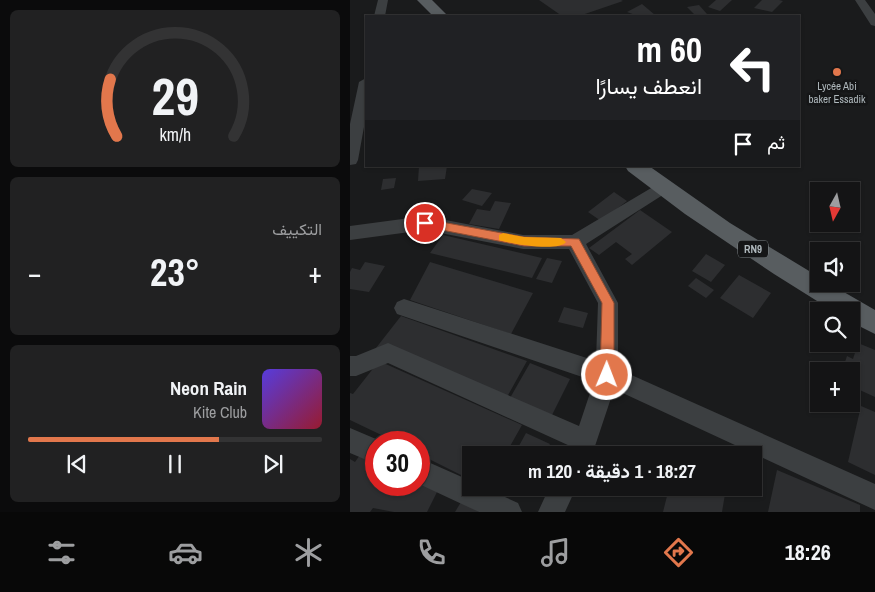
<!DOCTYPE html>
<html lang="ar">
<meta charset="utf-8">
<style>
:root{--surface:#141415;--page:#212122;--text:#f1f3f6;--muted:#9d9ea0;--line:#333334;--accent:#e2774c}
body{margin:0;font-family:"Archivo Narrow",Vazirmatn,sans-serif;background:var(--page);color:var(--text);direction:rtl;height:100vh;display:flex;flex-direction:column;font-size:19px;white-space:nowrap}
*{box-sizing:border-box;margin:0}
p{font-size:16px;color:var(--muted)}
.icon{flex:none;width:28px;height:28px;fill:none;stroke:currentColor;stroke-width:2;stroke-linecap:round;stroke-linejoin:round}
.map{position:relative;flex:1;overflow:hidden;direction:ltr}
.drawer{display:flex;flex-direction:column;gap:10px;padding:10px;background:#0b0b0c;width:350px}
.drawer>*{flex:none}
.hud{position:absolute;left:15px;top:15px;width:435px;height:152px;border-radius:0px;box-shadow:0 1px 4px #0004,0 0 0 1px var(--line);direction:rtl;background:#202124;color:#fff;overflow:hidden}
.needle{width:32px;rotate:188deg}
.tools{position:absolute;left:460px;top:182px;display:grid;gap:10px}
.tools a{display:grid;place-items:center;width:50px;height:50px;border-radius:0px;background:var(--surface);box-shadow:0 1px 4px #0004,0 0 0 1px var(--line);font-size:25px}
.speed{position:absolute;left:15px;top:431px;display:flex;gap:10px;font-size:25px;font-weight:700;text-align:center}
.speed>*{display:grid;place-content:center;width:65px;height:65px;border-radius:50%;background:var(--surface);box-shadow:0 1px 4px #0004,0 0 0 1px var(--line);line-height:1}
.speed .limit{border:8px solid #d22;background:#fff;color:#111}
.pin{position:absolute;display:grid;place-items:center;width:42px;height:42px;color:#fff;margin:-21px;border:2px solid #fff;border-radius:50%;box-shadow:0 1px 5px #0007}
.me{position:absolute;width:55px;margin:-28px;rotate:1deg;stroke-linejoin:round;filter:drop-shadow(0 0 4px #0008)}
.turn{display:flex;align-items:center;gap:18px;height:105px;padding:0 15px;font-size:22px}
.turn .icon{width:65px;height:65px;stroke-width:2.5}
.turn b{display:block;font-size:35px;line-height:42px}
.then{display:flex;align-items:center;height:48px;padding:0 15px;background:#0003;gap:10px;font-size:19px}
.big{font-size:38px;font-weight:700;line-height:1.1}
.drawer .tile{flex:1;display:flex;flex-direction:column;justify-content:center;gap:8px;min-width:0;padding:0 18px;border-radius:8px;background:var(--page)}
.drawer .dial{align-items:center;gap:0}
.dial svg{height:130px;overflow:visible;fill:none;stroke:var(--line);stroke-width:7;stroke-linecap:round;text-anchor:middle}
.dial text{fill:var(--text);stroke:none}
.song{display:flex;align-items:center;gap:15px}
.cover{width:60px;height:60px;border-radius:8px;background:linear-gradient(135deg,hsl(250 70% 55%),hsl(350 70% 35%))}
.played{height:5px;border-radius:2px;background:linear-gradient(90deg,var(--accent) 65%,var(--line) 65%)}
.keys{display:flex;justify-content:space-around;direction:ltr}
.heat{display:flex;justify-content:space-between;align-items:center;font-size:28px;direction:ltr}
.trip{position:absolute;left:112px;top:446px;width:300px;height:50px;border-radius:0px;background:var(--surface);box-shadow:0 1px 4px #0004,0 0 0 1px var(--line);font-weight:700;line-height:50px;text-align:center;direction:rtl}
.tabs{display:flex;height:80px;justify-content:space-around;align-items:center;background:#080808;color:var(--muted)}
.tabs .icon{width:35px;height:35px}
.tabs .selected{color:var(--accent)}
.tabs b{font-size:22px;color:var(--text)}
main{display:flex;flex:1;min-height:0}
.map>svg:first-child{display:block}
</style>
<main>
<div class="map">
<svg width="525" height="512" viewBox="0 0 525 512">
<rect width="100%" height="100%" fill="#1a1b1c"/>
<path fill="#2d2e30" d="M189,0h82l2,1 -44,15h-17z
M366,0h16l-12,11 -12,-4z
M412,0h17l4,1 -11,11 -18,-4z
M292,4l13,11 -17,1 -11,-4z
M349,5l8,9 -11,2 -9,-9z
M69,166h28l-2,13 -27,2z
M46,178l-2,10 -13,2 2,-11z
M122,189l20,4 -10,13 -20,-6z
M264,192l13,9 -26,20 -13,-9z
M145,201l16,2 -12,26 -30,-5 8,-15 13,2z
M290,210l32,22 -40,33 -7,-6 7,-5 -16,-12 -17,13 -10,-7z
M93,235l99,23 -10,20 -102,-25z
M356,254l19,11 -14,17 -19,-11z
M197,258l15,3 -10,22 -16,-4z
M15,262l20,4 -16,26 -19,-3v-17l2,-4 8,2z
M80,262l103,31 -22,41 -101,-34z
M389,275l32,18 -18,25 -33,-20z
M346,278l18,12 -8,8 -18,-12z
M214,307l24,6 -5,15 -25,-6z
M51,316l126,45 -20,36 -131,-49z
M508,343l17,7v47l-24,-11v-15h-9l5,-15 6,3z
M29,361l143,64 -17,30h-34v25l-52,-26v-12h-23l-46,-22v-27l3,1z
M180,363l40,16 -18,36 -42,-17z
M511,406l14,6v63l-27,-13z
M176,433l24,11 -6,11h-30z
M10,455l16,7v23h43v-4l19,9 -11,22h-33l-21,-4 -3,4h-20v-53l5,3z
M427,470l83,35v7h-92z
M319,488h57l-4,24h-59z
M111,502l18,10h-24z"/>
<g fill="none" stroke-linecap="round" stroke-linejoin="round">
<path fill="#3c3f41" fill-rule="evenodd" d="M28,0h10l-3,16h-11z
M505,0h10l10,14v12l-4,-1z
M16,78v38l-8,44 -2,4 -6,1v-41l9,-42z
M313,181l6,2 2,4 -2,4 -83,53 32,59v66l257,115v26l-261,-121 -22,66h-25l3,-9 -182,-83 -32,13h-6v-20h6l32,-13 191,83 15,-45 -197,-67 -3,-6 3,-6 7,-3 192,62 2,-58 -29,-54h-46l-98,-19 -75,10v-14l75,-10 98,19h49z
M0,428l33,14h-7v22l-26,-11z
M69,458l52,23v7h14l33,15 4,9h-43l-60,-28z
M199,488h27l-11,24h-27z"/>
<path fill="#585d60" fill-rule="evenodd" d="M67,0h15l16,16h-15z
M275,166h24l81,57 89,54v7h11l45,26v24l-24,-12v-11h-18l-59,-37 -89,-60 -57,-43z"/>
</g>
<path fill="#e2774c" stroke="#934d31" d="M75,219l99,18 55,2 35,64v72l-2,4 -5,2 -5,-2 -2,-4 2,-72 -31,-57h-47l-103,-20v-6z"/>
<path fill="#f59e0b" d="M153,233l21,4 37,1 5,4c-7,10 -55,2 -67,-2v-5z"/>
<circle fill="#e2774c" stroke="#151617" stroke-width="2" cx="487" cy="72" r="5"/>
<g text-anchor="middle" stroke-width="5" stroke-linejoin="round" paint-order="stroke">
<g font-size="11" fill="#aeb7bb" stroke="#151617">
<text x="487" y="90">Lycée Abi<tspan x="487" dy="13">baker Essadik</tspan></text>
</g>
<rect fill="#151617" stroke="#80878a" stroke-width="1" x="388" y="240.5" width="30" height="17" rx="4"/>
<g font-size="11" font-weight="bold" fill="#aeb7bb">
<text x="403" y="253">RN9</text>
</g>
</g>
</svg>
<div class="tools">
<a><svg class="needle" viewBox="-14 -14 28 28"><path d="M0-13l5 13h-10z" fill="#e53935"/><path d="M0 13l5-13h-10z" fill="#9d9ea0"/></svg></a>
<a><svg class="icon" aria-label="sound" viewBox="0 0 24 24"><path d="M4 9h4l5-4v14l-5-4H4zM17 9q2 3 0 6"/></svg></a>
<a><svg class="icon" aria-label="search" viewBox="0 0 24 24"><circle cx="10" cy="10" r="6"/><path d="M15 15l6 6"/></svg></a>
<a>+</a>
</div>
<div class="speed"><div class="limit">30</div></div>
<div class="pin" style="left:75px;top:223px;background:#d93025"><svg class="icon" aria-label="arrive" viewBox="0 0 24 24"><path d="M6 21V4h12l-3 4 3 4H6"/></svg></div>
<svg class="me" style="left:257px;top:375px" viewBox="-20 -20 40 40"><circle r="17" fill="#e2774c" stroke="#fff" stroke-width="3"/><path d="M0-11L8 9 0 5-8 9z" fill="#fff"/></svg>
<div class="trip">18:27 · 1 دقيقة · 120 m</div>
<div class="hud">
<div class="turn"><svg class="icon" aria-label="left" viewBox="0 0 24 24"><path d="M17 20v-9H6M10 6l-5 5 5 5"/></svg><div><b>60 m</b>انعطف يسارًا</div></div>
<div class="then">ثم<svg class="icon" aria-label="arrive" viewBox="0 0 24 24"><path d="M6 21V4h12l-3 4 3 4H6"/></svg></div>
</div>
</div>
<section class="drawer">
<div class="tile dial"><svg viewBox="0 0 100 80">
<path d="M14 69A42 42 0 1 1 86 69"/>
<path d="M14 69A42 42 0 0 1 10 34" stroke="#e2774c"/>
<text x="50" y="56" font-size="32" font-weight="700">29</text>
<text x="50" y="72" font-size="11">km/h</text>
</svg></div>
<div class="tile"><p>التكييف</p>
<div class="heat"><a>−</a><b class="big">23°</b><a>+</a></div>
</div>
<div class="tile">
<div class="song"><i class="cover"></i><div><b>Neon Rain</b><p>Kite Club</p></div></div>
<div class="played"></div>
<div class="keys"><svg class="icon" aria-label="previous" viewBox="0 0 24 24"><path d="M18 5L8 12l10 7zM5 5v14"/></svg><svg class="icon" aria-label="pause" viewBox="0 0 24 24"><path d="M8 5v14M16 5v14"/></svg><svg class="icon" aria-label="next" viewBox="0 0 24 24"><path d="M6 5l10 7-10 7zM19 5v14"/></svg></div>
</div>
</section>
</main>
<nav class="tabs">
<b>18:26</b>
<svg class="icon selected" aria-label="directions" viewBox="0 0 24 24"><path d="M12 3l9 9-9 9-9-9zM9 14v-3h6M13 9l2 2-2 2"/></svg>
<svg class="icon" aria-label="music" viewBox="0 0 24 24"><path d="M9 18V5l10-2v13"/><circle cx="6" cy="18" r="3"/><circle cx="16" cy="16" r="3"/></svg>
<svg class="icon" aria-label="phone" viewBox="0 0 24 24"><path d="M5 4h4l2 5-3 2q2 4 5 5l2-3 5 2v4C11 20 4 13 5 4z"/></svg>
<svg class="icon" aria-label="climate" viewBox="0 0 24 24"><path d="M12 3v18M4 7l16 10M4 17L20 7"/></svg>
<svg class="icon" aria-label="car" viewBox="0 0 24 24"><path d="M5 17H2v-5l4-1 3-4h7l3 4 3 1v5h-3M9 17h6M6 11h13"/><circle cx="7" cy="17" r="2"/><circle cx="17" cy="17" r="2"/></svg>
<svg class="icon" aria-label="filters" viewBox="0 0 24 24"><path d="M4 7h16M4 17h16"/><circle cx="9" cy="7" r="2"/><circle cx="15" cy="17" r="2"/></svg>
</nav>
